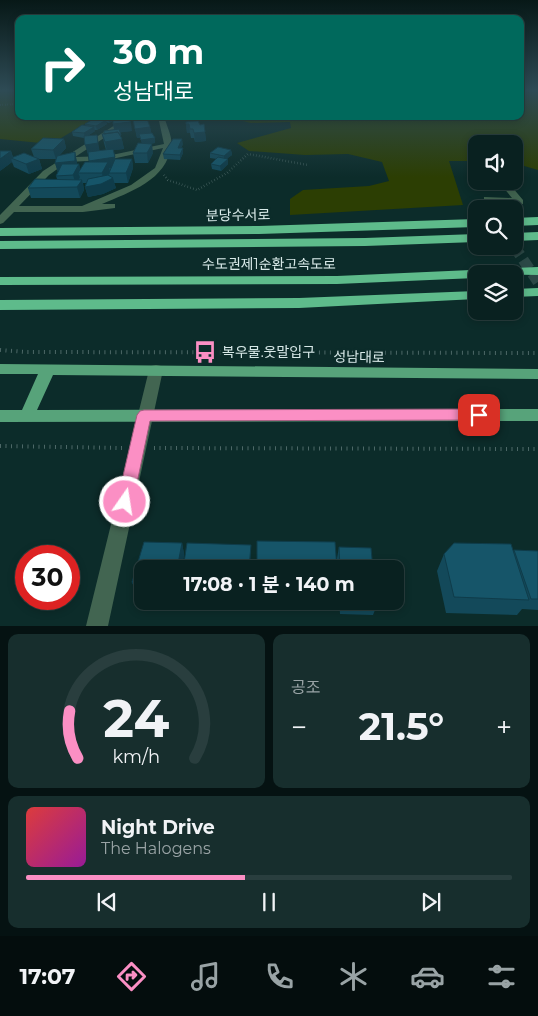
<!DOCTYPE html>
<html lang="ko">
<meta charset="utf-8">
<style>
:root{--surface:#092120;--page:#172e2d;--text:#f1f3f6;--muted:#99a3a5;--line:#293e3e;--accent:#fb8fc4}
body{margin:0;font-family:Montserrat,"Noto Sans KR",sans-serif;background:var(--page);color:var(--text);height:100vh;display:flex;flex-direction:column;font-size:19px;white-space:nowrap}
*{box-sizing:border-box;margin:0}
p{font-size:16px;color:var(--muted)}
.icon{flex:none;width:28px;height:28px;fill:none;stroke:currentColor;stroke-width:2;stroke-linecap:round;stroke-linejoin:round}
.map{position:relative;height:626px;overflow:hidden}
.drawer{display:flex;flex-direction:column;gap:8px;padding:8px;background:#051212;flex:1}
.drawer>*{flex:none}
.guide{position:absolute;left:15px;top:15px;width:509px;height:105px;border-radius:10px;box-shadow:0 2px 8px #0003,0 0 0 1px var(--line);background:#00695c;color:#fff;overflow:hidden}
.controls{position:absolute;left:468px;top:135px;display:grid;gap:10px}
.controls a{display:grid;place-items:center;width:55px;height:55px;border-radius:10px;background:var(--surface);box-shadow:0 2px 8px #0003,0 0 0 1px var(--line);font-size:25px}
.speed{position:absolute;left:15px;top:545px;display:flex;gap:10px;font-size:25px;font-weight:700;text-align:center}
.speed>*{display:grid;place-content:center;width:65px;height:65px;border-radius:50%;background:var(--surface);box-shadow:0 2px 8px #0003,0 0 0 1px var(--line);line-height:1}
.speed .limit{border:8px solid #d22;background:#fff;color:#111}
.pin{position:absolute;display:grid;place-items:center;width:42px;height:42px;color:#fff;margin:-21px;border-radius:10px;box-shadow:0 2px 8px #0006}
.me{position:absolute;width:55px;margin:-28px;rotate:13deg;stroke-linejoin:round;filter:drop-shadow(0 0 4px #0008)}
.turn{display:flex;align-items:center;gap:18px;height:105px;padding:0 15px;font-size:22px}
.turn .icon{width:65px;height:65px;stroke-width:2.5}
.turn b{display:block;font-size:35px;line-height:42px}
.big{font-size:38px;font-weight:700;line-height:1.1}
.drawer .tile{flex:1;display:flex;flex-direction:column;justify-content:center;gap:8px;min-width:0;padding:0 18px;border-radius:10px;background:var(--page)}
.drawer .dial{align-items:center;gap:0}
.dial svg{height:130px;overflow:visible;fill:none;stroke:var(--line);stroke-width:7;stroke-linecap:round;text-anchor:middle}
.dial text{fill:var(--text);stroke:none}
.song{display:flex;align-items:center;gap:15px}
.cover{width:60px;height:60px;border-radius:8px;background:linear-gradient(135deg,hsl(0 70% 55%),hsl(300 70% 35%))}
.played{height:5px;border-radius:2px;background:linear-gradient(90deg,var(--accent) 45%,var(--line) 45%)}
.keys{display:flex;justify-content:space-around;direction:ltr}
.heat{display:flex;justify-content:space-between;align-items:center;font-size:28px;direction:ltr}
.drawer .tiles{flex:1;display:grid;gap:8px;grid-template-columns:1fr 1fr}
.tile:last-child{grid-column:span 2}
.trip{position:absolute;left:134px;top:560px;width:270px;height:50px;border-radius:10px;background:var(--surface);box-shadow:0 2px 8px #0003,0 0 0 1px var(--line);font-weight:700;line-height:50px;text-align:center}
.tabs{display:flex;height:80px;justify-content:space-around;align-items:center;background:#040d0d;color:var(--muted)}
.tabs .icon{width:35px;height:35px}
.tabs .current{color:var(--accent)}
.tabs b{font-size:22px;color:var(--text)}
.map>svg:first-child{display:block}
</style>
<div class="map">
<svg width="538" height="626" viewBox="0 0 538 626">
<rect width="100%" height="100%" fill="#0c2c2a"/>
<path fill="#2c3e03" d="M0,90h19v26h79l-47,28 -51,-5z
M520,90h18v80l-24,-7v-19h-38v17h-27l14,44 -173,10v-16l13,-9 66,-4 20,-5 -7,-19 -34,-8 -43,1 -56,-4 -12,-8 54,-15 -1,-6 -39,1 -21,-5 4,-2h286z"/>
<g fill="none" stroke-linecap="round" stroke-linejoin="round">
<path stroke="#2b4846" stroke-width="11" stroke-dasharray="11 5.5" stroke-linecap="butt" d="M514,246l24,36"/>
<path stroke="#4d6867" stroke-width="2" stroke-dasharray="0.5 2" stroke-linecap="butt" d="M0,105l19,-1"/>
<path stroke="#4d6867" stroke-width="2.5" stroke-dasharray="0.5 2.5" stroke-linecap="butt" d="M164,175l4,5 29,10 30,-17 21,-19 60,11"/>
<path stroke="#4d6867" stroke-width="4" stroke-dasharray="1 4.5" stroke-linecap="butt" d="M0,350l26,2 512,1
M0,446l122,2
M154,448l384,1"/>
<path fill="#426551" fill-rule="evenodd" d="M162,117l3,2c2,8 8,19 6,27 -4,34 -41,46 -69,58h13v4l-32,4h-69l-11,11 -3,1v-9l43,-44 83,-53zM130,121h29l5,23 -57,12 -32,1zM163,148l-8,20 -24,17 -49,21h-63l30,-31 18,-13 40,-2z
M498,181h9l16,19v4l-31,-2v7h-8v-12l28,1z
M156,365l5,1 2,4 -55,256h-22l63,-256 2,-4z"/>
<path fill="#57a37a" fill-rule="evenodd" d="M0,364l538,5v10l-485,-4 -16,35 501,-1v12l-538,1v-12h22l16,-36h-38z"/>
<path fill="#5ebb8b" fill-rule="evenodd" d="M538,217v8l-24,1v-8z
M476,219v8l-217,7 -259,2v-8l259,-2z
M538,232v8l-24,1v-8z
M476,234v8l-111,4 -365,3v-8l365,-3z
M538,267v8l-62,-1v4l-139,6 -337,1v-8l337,-1z
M538,288v8l-24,1v-8z
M476,291v8l-177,9 -299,2v-10l299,-2z"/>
</g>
<path fill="#13495a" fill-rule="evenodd" d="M98,116h19l1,2 -4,2 18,11 -12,1 4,17 -11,1 2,9h17l1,9 -5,15h-14l2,5 -13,6 -15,3 -3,-10 1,-4h-3l1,7 -4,8h-49l-3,-10 29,-9 -1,-3 2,-4 -3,-9 1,-4h-18h1l3,10 -13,5 -15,-7 -2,-5 -12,9 11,-20 2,6h21l-3,-8 33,-10 2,9 -7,8 16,-4 2,12h2l1,6 10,-8 -1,-8h-1l-4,-16 -11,-2 -1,-4 14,-6 -1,-2 13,-5zM113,121l1,9 -12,4 2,9 2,7 -6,1 -13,-15 8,-5 -1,-1h3l10,-6 -1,-2 3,1z
M168,116h17v1l-12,3z
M133,118l17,9 1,6 4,10 -6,1 4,9 -5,10h-13l-2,-10 9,-10 -2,-5h-3z
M186,122l14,3 4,-1 2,17 -11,1 -1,-4h-3l-1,-5h-3z
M183,144l-2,4 2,5 -3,7 -16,-1 -1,-5z
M231,150l1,5 -6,4 2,5 -7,7 -9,-2 -1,-5 6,-5 -7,-1v-5z
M144,542l38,1 2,11 -2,15h-40v32h34v2l-34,-1 -6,-9 -4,-11z
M339,547l34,22h-36v-11z
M514,550l24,1v59l-16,-1 -5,6 -71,-2 -9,-42 7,-17 69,-3z
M283,601h53l-1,3z
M339,601h37l1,4 -4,10 -33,-1z"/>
<path fill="#0f3c4a" d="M112,116h5l1,2 -9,5 -1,-5z
M130,116l2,15 -17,2 -2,-9z
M173,116h12v1l-12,3z
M106,120l1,4 -10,6 -1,-4z
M186,124h3l1,9h-3z
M94,127l1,4 -10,7 -1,-5z
M150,127l2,9 -13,-2 1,4h-3l-2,-9z
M205,132l1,9 -11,1 -1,-9z
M97,135l3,18 -12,1 -3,-9z
M155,138v5l-13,1 -1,-4z
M64,139l2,9 -10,11 -3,-9z
M122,139l2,10 -17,2 -2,-9z
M182,139l1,5 -4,9 -1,-5z
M152,144l1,9 -5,10 -1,-10z
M183,148v5l-3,7v-5z
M231,150l1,5 -8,6v-5z
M11,151l2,8 -2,-1 1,4 -12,9v-12z
M75,152l2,10v6l2,-4 2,9h-3l2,4 -4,8 -3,-10 -15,-2 -3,-10z
M115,157l2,10 -8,1 1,4 -6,11 9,-5 3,10 -13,6 -15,3 -3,-10 19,-4 -2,-10 -10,-3 -3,-9z
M39,159l3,10 -13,5 -3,-10z
M132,159l1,9 -5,15 -2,-10z
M228,159v5l-7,7 -1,-5z
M82,180l2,10 -4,8 -3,-11z
M182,543l2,11 -2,15h-5z
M251,545l-1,24h-1z"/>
<path fill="#165569" stroke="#0f3c4a" d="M98,116h14l-4,2 -10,-1z
M124,116h6v6l-17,2v-4l11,-1z
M146,117l1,2 -14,1v-2z
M95,118l11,2 -10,6 -11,-2z
M147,119l3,8 -15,2 -2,-9z
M198,121l2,4 4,-1 1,8 -11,1 -1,-4h-3l-1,-5h-3v-2z
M82,125l12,2 -10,6 -12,-1z
M119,129l2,6h-1l-2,-3 -14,2v-3z
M118,132l4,7 -17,3 -3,-8z
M152,133l3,5 -14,2 -2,-6z
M97,135l1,8 -13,2 -1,-9z
M43,138l21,1 -11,11 -22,-1z
M173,139h9l-4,9h5l-3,7 -17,-1z
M138,143l14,1 -5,9h-14z
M218,147l13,3 -7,6 -14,-3z
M113,149l2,8 -26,4 -1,-9z
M0,151h11l-11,8z
M75,152v9l-20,2 2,-7z
M24,153l15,6 -13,5 -15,-6z
M218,157l10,2 -8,7 -9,-2z
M115,159h17l-6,14h-17z
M85,162h23l-6,11h-24z
M62,164h17l-6,11 -17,1z
M108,175l5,3 -12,6 -16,3 3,-8z
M35,179l47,1 -5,7 -49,1z
M257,541l78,1 2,27h-80z
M144,542l38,1 -5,26h-35v23h-4l-6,-10z
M187,543l64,2 -2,24h-66z
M454,543l57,1 18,56 -75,-3 -10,-43z
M339,547l32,1 2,21h-33z
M514,550l24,1v48h-7z
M342,601h34l1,4 -35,-2z"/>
<linearGradient id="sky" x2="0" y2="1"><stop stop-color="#071817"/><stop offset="0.51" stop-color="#2e4b55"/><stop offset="1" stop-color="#2e4b55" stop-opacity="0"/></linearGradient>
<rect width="538" height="177" fill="url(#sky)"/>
<path fill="#fb8fc4" stroke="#a35d7f" d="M479,409l5,2 2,4 -2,4 -5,1 -329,1 -17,81 -2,5 -6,2 -6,-2 -2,-5 20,-87 3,-4 4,-1z"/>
<defs>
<symbol id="bus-bare" viewBox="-9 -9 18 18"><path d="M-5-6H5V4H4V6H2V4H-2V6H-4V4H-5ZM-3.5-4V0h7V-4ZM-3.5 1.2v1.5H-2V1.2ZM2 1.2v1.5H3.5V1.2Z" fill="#fb8fc4" stroke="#0c2c2a" stroke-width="2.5" paint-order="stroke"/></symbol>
</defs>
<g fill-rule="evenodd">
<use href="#bus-bare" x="189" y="336" width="32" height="32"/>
</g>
<g text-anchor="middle" stroke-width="5" stroke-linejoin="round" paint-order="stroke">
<g font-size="14" fill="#d8e9e8" stroke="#0c2c2a">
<text transform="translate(238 215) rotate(-1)" y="5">분당수서로</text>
<text x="269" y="269">수도권제1순환고속도로</text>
<text transform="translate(359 357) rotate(1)" y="5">성남대로</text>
</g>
<g font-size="14" fill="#d8e9e8" stroke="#0c2c2a" text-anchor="start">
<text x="222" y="357">복우물.웃말입구</text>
</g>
</g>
</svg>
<div class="controls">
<a><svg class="icon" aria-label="sound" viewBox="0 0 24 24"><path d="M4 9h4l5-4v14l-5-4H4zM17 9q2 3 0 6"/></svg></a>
<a><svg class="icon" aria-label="search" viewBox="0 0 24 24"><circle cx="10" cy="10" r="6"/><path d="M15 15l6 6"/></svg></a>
<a><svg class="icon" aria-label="layers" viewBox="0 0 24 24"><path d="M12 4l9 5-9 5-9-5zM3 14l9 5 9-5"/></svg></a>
</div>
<div class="speed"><div class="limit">30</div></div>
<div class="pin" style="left:479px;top:415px;background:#d93025"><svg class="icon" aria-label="arrive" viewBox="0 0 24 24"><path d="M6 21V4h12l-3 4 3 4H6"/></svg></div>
<svg class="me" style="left:125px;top:502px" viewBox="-20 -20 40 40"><circle r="17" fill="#fb8fc4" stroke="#fff" stroke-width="3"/><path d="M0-11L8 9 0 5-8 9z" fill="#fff"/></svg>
<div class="trip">17:08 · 1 분 · 140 m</div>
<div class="guide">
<div class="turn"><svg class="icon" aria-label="right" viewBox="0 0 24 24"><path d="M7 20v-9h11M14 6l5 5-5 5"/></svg><div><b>30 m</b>성남대로</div></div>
</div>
</div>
<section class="drawer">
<div class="tiles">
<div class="tile dial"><svg viewBox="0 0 100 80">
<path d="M14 69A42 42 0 1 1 86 69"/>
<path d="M14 69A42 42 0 0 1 9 40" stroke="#fb8fc4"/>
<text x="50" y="56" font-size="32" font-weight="700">24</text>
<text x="50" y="72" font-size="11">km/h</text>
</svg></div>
<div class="tile"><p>공조</p>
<div class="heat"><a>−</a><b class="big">21.5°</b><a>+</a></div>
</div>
<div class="tile">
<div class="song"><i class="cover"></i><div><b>Night Drive</b><p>The Halogens</p></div></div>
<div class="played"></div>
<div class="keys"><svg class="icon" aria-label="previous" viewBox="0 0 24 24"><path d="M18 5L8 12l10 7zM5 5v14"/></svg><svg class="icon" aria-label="pause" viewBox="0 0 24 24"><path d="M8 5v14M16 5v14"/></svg><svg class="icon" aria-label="next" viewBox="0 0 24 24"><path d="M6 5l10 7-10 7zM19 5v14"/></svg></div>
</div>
</div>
</section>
<nav class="tabs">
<b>17:07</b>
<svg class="icon current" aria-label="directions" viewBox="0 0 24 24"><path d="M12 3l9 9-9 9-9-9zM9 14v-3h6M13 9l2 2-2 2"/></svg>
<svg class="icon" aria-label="music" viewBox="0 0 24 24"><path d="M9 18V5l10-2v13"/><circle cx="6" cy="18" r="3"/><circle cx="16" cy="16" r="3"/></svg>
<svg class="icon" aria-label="phone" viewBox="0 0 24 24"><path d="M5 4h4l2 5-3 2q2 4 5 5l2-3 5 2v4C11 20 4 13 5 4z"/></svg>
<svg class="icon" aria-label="climate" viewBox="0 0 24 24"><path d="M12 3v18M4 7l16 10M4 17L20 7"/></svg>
<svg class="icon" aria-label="car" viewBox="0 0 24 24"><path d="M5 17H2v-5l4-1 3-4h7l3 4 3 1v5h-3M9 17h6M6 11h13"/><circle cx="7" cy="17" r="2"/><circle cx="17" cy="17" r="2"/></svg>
<svg class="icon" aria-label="filters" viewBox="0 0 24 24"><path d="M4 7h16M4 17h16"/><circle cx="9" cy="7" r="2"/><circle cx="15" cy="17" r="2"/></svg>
</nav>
